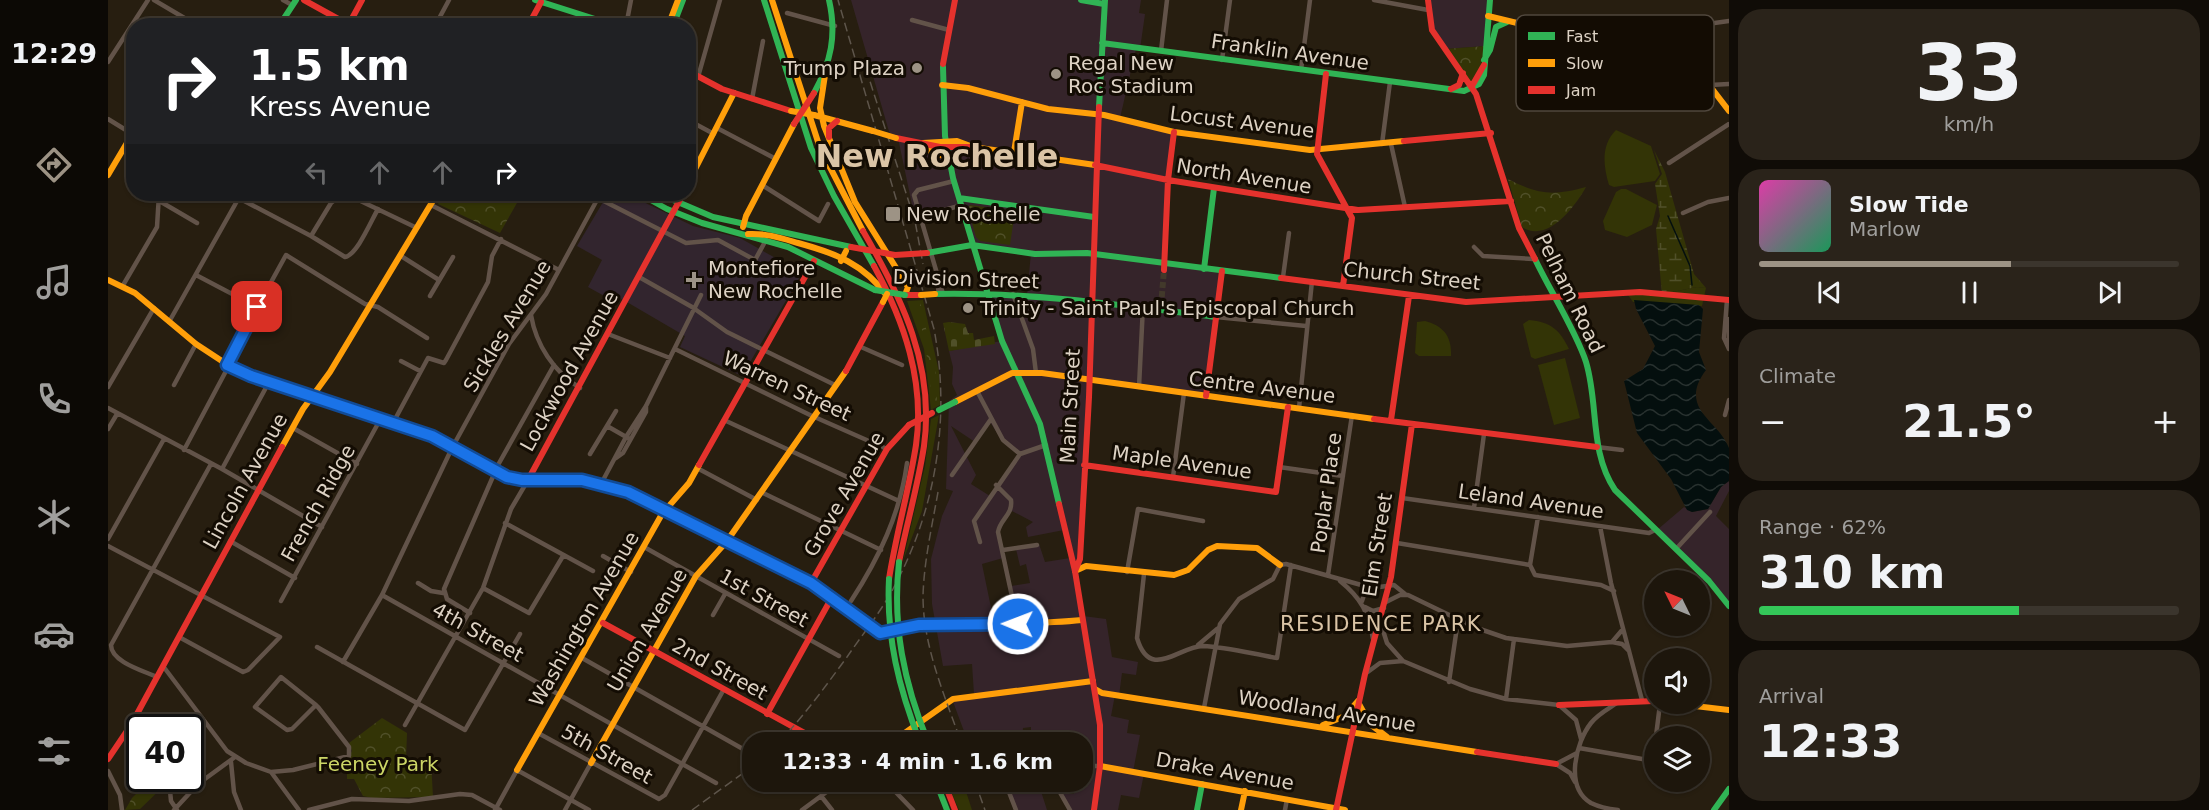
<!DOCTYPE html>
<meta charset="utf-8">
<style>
:root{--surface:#1d160c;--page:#2a231a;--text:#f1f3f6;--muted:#a09f9d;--line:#3b352d;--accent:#9d9385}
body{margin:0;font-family:"DejaVu Sans",sans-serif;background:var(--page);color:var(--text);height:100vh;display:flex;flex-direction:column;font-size:22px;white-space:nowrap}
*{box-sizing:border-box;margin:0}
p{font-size:20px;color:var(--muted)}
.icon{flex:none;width:33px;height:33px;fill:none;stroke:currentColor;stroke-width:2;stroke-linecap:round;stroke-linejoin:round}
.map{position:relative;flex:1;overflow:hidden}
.sheet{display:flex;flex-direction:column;gap:9px;padding:9px;background:#100c07;width:480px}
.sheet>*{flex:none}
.guide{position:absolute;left:18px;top:18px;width:570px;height:183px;border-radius:24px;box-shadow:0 2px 4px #0004,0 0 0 2px var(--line);background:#202124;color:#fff;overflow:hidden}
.needle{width:39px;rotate:313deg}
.tools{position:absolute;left:1536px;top:570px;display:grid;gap:12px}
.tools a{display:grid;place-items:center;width:66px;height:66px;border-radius:50%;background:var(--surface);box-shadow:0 2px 4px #0004,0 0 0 2px var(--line);font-size:30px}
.speed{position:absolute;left:18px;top:714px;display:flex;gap:12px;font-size:30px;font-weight:700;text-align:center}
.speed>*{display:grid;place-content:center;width:78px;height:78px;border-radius:50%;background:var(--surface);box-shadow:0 2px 4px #0004,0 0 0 2px var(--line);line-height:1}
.speed .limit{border:3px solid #111;border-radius:9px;background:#fff;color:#111}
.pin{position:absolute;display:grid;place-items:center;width:51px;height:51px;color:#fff;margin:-26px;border-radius:12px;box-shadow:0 3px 9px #0006}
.me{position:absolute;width:66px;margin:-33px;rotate:271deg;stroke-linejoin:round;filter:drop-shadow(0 0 4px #0008)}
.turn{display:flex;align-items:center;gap:21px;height:126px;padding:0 24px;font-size:27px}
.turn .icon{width:78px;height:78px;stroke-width:2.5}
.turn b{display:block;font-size:42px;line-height:51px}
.lanes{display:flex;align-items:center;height:57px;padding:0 24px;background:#0003;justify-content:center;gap:30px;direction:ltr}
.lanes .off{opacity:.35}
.big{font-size:45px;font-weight:800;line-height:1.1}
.sheet .tile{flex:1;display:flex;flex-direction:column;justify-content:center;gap:9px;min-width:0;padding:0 21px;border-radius:24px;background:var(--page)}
.sheet .dial{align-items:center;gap:0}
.dial b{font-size:78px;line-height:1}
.song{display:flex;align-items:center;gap:18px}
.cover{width:72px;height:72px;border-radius:9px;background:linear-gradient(135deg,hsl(320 70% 55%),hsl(150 70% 35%))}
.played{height:6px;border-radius:3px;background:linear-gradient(90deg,var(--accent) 60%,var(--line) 60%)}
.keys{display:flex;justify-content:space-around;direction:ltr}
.heat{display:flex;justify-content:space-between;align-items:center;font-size:33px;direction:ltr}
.charge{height:9px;border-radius:4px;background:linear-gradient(90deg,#34c759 62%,var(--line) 0)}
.trip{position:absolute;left:634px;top:732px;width:351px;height:60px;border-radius:24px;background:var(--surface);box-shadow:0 2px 4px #0004,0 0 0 2px var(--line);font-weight:800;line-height:60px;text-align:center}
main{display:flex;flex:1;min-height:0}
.menu{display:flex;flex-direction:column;width:108px;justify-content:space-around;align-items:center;background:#0c0905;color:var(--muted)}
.menu .icon{width:42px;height:42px}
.menu .active{color:var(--accent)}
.menu b{font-size:27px;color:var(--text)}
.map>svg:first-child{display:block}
</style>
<main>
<nav class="menu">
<b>12:29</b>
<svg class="icon active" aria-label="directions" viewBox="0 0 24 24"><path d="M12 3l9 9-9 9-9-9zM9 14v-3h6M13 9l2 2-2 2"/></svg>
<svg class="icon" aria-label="music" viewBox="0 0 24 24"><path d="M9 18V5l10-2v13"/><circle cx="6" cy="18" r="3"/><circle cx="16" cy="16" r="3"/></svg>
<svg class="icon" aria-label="phone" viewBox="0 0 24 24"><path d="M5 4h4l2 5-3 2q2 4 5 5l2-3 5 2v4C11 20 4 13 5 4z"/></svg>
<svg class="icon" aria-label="climate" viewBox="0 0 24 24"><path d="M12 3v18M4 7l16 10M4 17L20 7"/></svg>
<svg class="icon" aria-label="car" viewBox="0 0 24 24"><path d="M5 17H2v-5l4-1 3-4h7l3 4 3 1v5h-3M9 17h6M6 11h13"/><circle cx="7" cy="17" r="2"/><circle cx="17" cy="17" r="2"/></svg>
<svg class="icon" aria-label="filters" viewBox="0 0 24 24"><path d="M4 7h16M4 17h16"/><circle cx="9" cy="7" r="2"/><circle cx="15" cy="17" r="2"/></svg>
</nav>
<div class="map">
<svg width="1621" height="810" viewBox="0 0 1621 810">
<defs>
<pattern id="forest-crowns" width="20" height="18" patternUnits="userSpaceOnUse" patternTransform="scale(1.5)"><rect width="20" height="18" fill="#333406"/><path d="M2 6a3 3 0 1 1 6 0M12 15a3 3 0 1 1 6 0" fill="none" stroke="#505029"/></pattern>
<pattern id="wetland-marsh" width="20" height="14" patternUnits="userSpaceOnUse" patternTransform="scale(1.5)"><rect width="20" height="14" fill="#333406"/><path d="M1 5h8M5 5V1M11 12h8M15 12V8" fill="none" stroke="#505029"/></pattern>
<pattern id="cemetery-stones" width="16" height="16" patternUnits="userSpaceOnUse" patternTransform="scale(1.5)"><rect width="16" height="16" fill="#333406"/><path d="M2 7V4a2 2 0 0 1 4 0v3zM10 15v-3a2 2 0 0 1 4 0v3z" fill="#505029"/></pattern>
<pattern id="water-waves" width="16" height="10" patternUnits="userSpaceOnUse" patternTransform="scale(1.5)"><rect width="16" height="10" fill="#040f0e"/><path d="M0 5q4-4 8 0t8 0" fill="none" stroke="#28312f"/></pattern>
</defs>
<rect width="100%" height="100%" fill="#271e10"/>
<path fill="#35242a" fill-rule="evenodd" d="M743,0h290l-2,13 6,1 -5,35h-4l-16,69 55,13 -6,51 -2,81 56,9 -16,123 -118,-15 -13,192 7,44 23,3 6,38 26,5 -2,13 -14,-2 -3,23 -4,-1 -4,21 18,4 -2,13 13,2 -7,37 11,2 -5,24 -18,-3 -3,15h-46l-10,-16h12l1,-12h8v-40h-52v-15l-8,1 -1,14h-54l-16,-43 22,-5 -2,-30 -29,2 -11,-62 -1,-45 11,-43 11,-25 -7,-2 3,-88 8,-6 -5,-11 1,-17 -4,-16 52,-10 -14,-48 40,2 4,-42 -58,-8 -10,-41 -48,15 -17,-81 -8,-3zM882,422l13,20 17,14 -30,40 -19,-12 5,-9 -25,-49 24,16zM904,511l21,11 -7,5 2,10 36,-7 6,28 -25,4 -6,-18 -23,5 4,17 6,-2 4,19 -19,3 3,14 -17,4 3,19 15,1v19h-14l-3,-20 -4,-1 -12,-58 21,-6 -4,-18 1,-16z
M1320,0h62l-4,46 -41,3 -16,-21z
M1621,481v10l-13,25 13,13v75l-72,-74 27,-23 8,5 16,-3 13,-22z
M874,782h43l2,7 12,-4 8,25h-31l-10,-28 -21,8z"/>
<path fill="#32252e" d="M494,194h25l66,32 47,12 62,35 -60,103 -62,-29 5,-11 -65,-38 -3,5 -29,-16 14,-27 -25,-14 29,-49z"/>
<path fill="#333406" d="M1508,130l35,16 9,28 -5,7 -41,6 -5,-2c-6,-20 -8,-40 7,-55z
M1513,189h5l31,16 -5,20 -25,12 -22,-7 -2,-9 13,-29z
M1589,287l9,1 -4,18 -69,-4 -7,-10 36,2z
M815,300l16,72 1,33 -9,5 -7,-61 -17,-48z
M1421,320c22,2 31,10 40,29l-34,10 -4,-2 -8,-33z
M1317,321c19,5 27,16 26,35h-32l-4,-3 2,-31z
M1457,358l15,60 -26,7 -16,-60z
M831,415l-17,96 -19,50 22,-95 6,-47z
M839,782h16l9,28h-13z"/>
<path fill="url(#forest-crowns)" d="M1378,46l-2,19 -10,22 -29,-38z
M1400,179c31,16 45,17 78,8 -10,18 -38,57 -64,40z
M335,194h79l-22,39 -62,-29z
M862,205l45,6 -5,34 -30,-4 -4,-4 -8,-29z
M805,301h7l16,73 1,32 -4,-2 -9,-69 -12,-31z
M274,718l25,15 -1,26 25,2 2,36 -61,1 -9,-2 -9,-17h-7v-19l5,-9 -3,-8z
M43,779h20l-31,30 -15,1 7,-12z"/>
<path fill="url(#wetland-marsh)" d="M1546,150l11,22 29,102 12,14 -9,-1 -35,7 -6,-65 4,-13 -5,-32 7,-10z"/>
<path fill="url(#cemetery-stones)" d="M841,322l16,2 3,9h5l1,7 20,-4 1,8 -46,7 -6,-28z"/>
<path fill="url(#water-waves)" d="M1526,300l65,5 4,4 -4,43 7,18c-29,39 13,50 23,78 0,8 0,24 0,33l-8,6 -13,22 -16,3 -5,-2 -16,-31 -34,-46 -13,-52 19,-12 12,-23 -19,-37z"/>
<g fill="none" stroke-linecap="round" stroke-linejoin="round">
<path stroke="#040f0e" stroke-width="1.5" d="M1560,216l22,50 2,19"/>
<path stroke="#42392b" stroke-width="6" stroke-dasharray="6 3" stroke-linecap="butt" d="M1053,306l3,-36"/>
<path stroke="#625349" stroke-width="4.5" d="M46,0l44,26
M175,0l9,5
M1266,0l54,10
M679,13l48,13
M804,20l37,10
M327,26l14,-26
M518,26l5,-26
M1565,38l27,-13 29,-4
M1053,51l6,-51
M1114,60l8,-60
M0,62l40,-62
M1193,70l9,-70
M590,77l22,-77
M1602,85l19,-1
M644,99l11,-58
M0,119l26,16
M580,120l26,14
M609,128l59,31
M1274,144l8,-62
M1283,144l14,63
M1561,163l60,-39
M654,185l57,36 9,-17
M123,194l80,42 34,21c12,-2 26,-36 33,-48
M238,194l71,34
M482,194l96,49 32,-3 37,20 11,-20
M48,199l41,24
M323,205l128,65
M1575,213l25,-11 21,-4
M812,217l42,-12
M203,236l20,-33 11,-9
M1366,247l9,9 50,3
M293,256l38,24
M88,275l61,32
M828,275l3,19
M531,277l53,30 35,25 108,53
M1175,277l6,-44
M14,287l35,-60 2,-33
M835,294l-29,-99 4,-5 36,-9
M905,294l20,55 3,24
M322,296l23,-39
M1619,300l-3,38 5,11
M423,315c5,30 23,57 49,73
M1108,317l90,9
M1621,319v24
M61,322l72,-128
M500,334l62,24
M753,347l41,18
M567,349l135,66 77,34
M293,361l19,10
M66,385l22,-41
M0,387l46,-79
M1031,387l4,-81
M869,391l26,49 17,14
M0,408l114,61 100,58
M1191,408l13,-127
M1617,415l4,-15
M616,420l175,81
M285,423l35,-65 16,5 2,-3 42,-78 4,-26 9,-17
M499,426l21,12
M185,428l64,36
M0,429l9,-15
M1489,447l25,3
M76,450l42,-79 4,-14 56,-102 79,49 13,3 49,31
M482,454l26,-43
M508,458l7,-5 23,-41v-6
M1171,467l64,9
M589,468l60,32
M114,469l47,-87
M844,475l39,-56
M1065,477l11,-84
M493,484l25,-47 20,-31 55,-111
M888,485l15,15c2,15 -11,19 -13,32l20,92
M653,492l120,58
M1294,498l247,35 6,-3
M1366,508l10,-74
M1430,517l-8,48 5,10 66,10 13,6
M397,523l88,48
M1492,526l11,57 31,117
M0,539l56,-100
M122,541l65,37
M872,542l-6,-21 46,-67 26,-9
M1289,543l133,22
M0,546l172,91 -32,33 -5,2 -64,-35
M536,547l195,109
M1568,549l34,-37
M895,550l34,-5
M495,556l28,16
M1019,572l11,-63 65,12
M1036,574l-7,64c13,44 42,8 66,8 24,1 50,8 74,12l14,-93
M1220,575l24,-160
M1232,581c21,17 29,32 33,58
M310,583l13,8 12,2
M375,588l46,25 34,-57
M274,595l334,188
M173,601l100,-183
M743,601c28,-43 49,-87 56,-138
M1254,601l3,-9 7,-4
M1278,602l14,-7h8l66,32 32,11 61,8 45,-4 10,2 7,7
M1257,607l8,4 11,-3
M362,613l-23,-14 -3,-10 54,-124 56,-100
M605,615l12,-21
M1272,621l7,22 16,18 67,28 36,10 53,6 17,15 5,19
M1504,642l11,-13
M1090,645l19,-16
M209,647l148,83 55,-96
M474,658l168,95
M235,662l39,-67 70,-147 57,-104 37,-50 52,-96
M55,666l64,85 19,12 25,9 28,38
M1257,674l15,-11 23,-2
M49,677c-13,-6 -46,-15 -46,-32l100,-181
M1341,682l9,-62
M1398,699l8,-60
M1509,703c-9,6 -19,11 -26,20 -15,19 -27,64 0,80 8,4 18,6 27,7
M1096,708l16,-84 19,-25 34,-20 7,-14 6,-1 86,24 22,-3 11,9
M23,725l9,8
M297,725l78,-137 28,-79 17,-29
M430,733l121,66 6,-4 59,-106
M1548,736l4,-32
M1471,748l69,12 5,-5 1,-10
M123,762l3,30 7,18
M1448,764l14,9 5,9
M1448,764l21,-11
M975,766h17
M0,771l12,24 2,15
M163,772l22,-2 56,-14v-9l-31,-40 -2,-2 -35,-28 -26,30 32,23 5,-1 24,-24
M61,780l2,21 6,9
M778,782l27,28
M897,782l11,28
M946,782l16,28
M713,796l11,14
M66,810l24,-26 37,-27
M201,810l43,-11 57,2 51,-7 12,1 28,15
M387,810l22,-40 72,40
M457,810l26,-47
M694,810l38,-28
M1177,810l2,-11"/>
<path stroke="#30b455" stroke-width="6" d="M427,0l82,26
M656,0l47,148 23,48 40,70
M973,0l23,4
M171,26l17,-26
M565,26l10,-26
M994,43l362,48 15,-7 5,-9 6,-75
M1376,60l6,-10 6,-23 11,-5
M835,67l2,69 8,42 49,163 38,83 19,80
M706,93c17,-31 23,-58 15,-93
M991,107l6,-107
M532,194l27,15 35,14 86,24 87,43
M551,194l54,23 138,30
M851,198l135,19
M819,253l45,-8 63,9 52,-1 194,25
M1427,259c14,30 41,72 51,103 13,43 3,89 29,128l94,91 20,25
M1096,269l10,-81
M827,294c95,-2 187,11 281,23
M828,782l11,28
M1089,810l5,-26
M1606,810l15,-21"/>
<path stroke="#ff9f0a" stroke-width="6" d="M664,0l48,148 43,83
M1380,16l83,20 9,-1 25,-14 68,17 56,73
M560,26l10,-26
M717,75l-5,33 4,18 31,76 53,85 -3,8
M834,85l26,3 80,21 56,6 70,17 136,18 94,-9
M706,115l59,16
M815,143l34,-2 16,6 122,18
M805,144l35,14
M906,152l8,-50
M0,175l26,-44
M580,183l46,-90
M635,227l3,-11 48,-92
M640,234c18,-1 33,4 50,9 37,10 66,21 89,53
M0,280l27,13 61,51 35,23 201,70 38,20
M847,402l57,-29h30l332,46
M174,447l21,-38 27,-37 107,-178
M967,571l11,-5 88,9 14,-5 20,-20 9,-4 40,2 23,17
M702,582l70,51c67,-13 135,-6 202,-13
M987,689l7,4 375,59
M1251,704l11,20 17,13
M1570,704l51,6
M1215,725l22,-9 13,-15
M784,742l61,-43 140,-18
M483,763l105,-187 31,-35 119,-170
M992,766l245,44
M409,770l145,-256 27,-31 10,-18
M1133,810l4,-19"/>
<path stroke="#e5322d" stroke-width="6" d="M196,0l47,26
M1320,0l4,30 44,64 43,134 16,31
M241,24l13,-24
M420,26l13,-24
M835,64l12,-64
M580,71l34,18 69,22
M1218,74l-9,80 35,64 -9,68
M1364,86l12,-21
M1343,89l8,-4 4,-12
M721,137v-9l8,-7
M788,138l44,9h33
M1296,141l87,-8
M987,165l73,15 190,30 153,-9
M755,231c39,67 72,135 61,215 -6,39 -17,77 -25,116
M766,266c30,55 51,115 42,179 -7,45 -20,89 -27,134
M1056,270l4,-90 6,-48
M1173,278l185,24 174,-10 89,8
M797,295h16
M738,371l37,-69
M1098,396l16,-125
M1266,419l223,28
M1283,420l18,-124
M362,457l37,20 15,3h60l46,12 182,90
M591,465l115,-204
M976,465l192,27 12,-85
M420,480l155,-286
M951,504l16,67 25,154v41l-6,44
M967,571l5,-12 9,-162 10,-290
M703,583l76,-134 22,-24
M495,623l218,119
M1451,705l95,-4
M659,714l64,-115
M1369,752l79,12
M0,759l23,-34 151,-278
M836,782l11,28
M1228,810l29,-136 26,-97 21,-153"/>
<path stroke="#5e554b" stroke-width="1.5" stroke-dasharray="9 4.5" stroke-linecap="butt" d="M758,69l49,152 8,43
M830,492c-6,34 -14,69 -15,104 0,51 22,100 38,146
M671,742c25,-26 46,-55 68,-85 15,-22 33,-44 46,-68 43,-79 58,-171 41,-260l-96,-329
M867,782l10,28
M584,810l61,-44"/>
<path stroke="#30b455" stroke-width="6" d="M767,290l30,5
M831,410l16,-8
M791,562c-7,64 5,121 29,180
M781,579c-3,58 10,110 31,163"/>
<path stroke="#ff9f0a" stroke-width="6" d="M683,111l23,4
M765,131l23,7
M733,261l5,-10
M813,295l14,-1
M775,302l4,-8"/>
<path stroke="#e5322d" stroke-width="6" d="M686,124l20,-31
M743,247l44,8 32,-2
M801,425l23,-12"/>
</g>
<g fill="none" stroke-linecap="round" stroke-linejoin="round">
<defs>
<path id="route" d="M149,307l-30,58 24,11 181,60 75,41 15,3h60l46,12 183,91 69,50 39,-8 99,-1"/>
</defs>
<use href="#route" stroke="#114b97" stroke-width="15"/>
<use href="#route" stroke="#1a73e8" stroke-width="10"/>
</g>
<g fill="#9d9385" stroke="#130c03" stroke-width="2">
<circle cx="809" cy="68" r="6"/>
<circle cx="948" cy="74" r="6"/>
<rect x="777" y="206" width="16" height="16" rx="3"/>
<path d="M583 271h6v6h6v6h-6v6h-6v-6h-6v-6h6z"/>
<circle cx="860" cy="308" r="6"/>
</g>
<g text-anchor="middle" stroke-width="6" stroke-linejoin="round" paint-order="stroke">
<g font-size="20" fill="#ddd2c4" stroke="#130c03">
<text transform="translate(1182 52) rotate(8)" y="7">Franklin Avenue</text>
<text transform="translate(1134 122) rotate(7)" y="7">Locust Avenue</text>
<text transform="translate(1136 176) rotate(9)" y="7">North Avenue</text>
<text transform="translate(1304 276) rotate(6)" y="7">Church Street</text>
<text transform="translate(858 279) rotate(2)" y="7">Division Street</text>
<text transform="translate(1462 293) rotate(64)" y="7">Pelham Road</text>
<text transform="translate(399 326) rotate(-59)" y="7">Sickles Avenue</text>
<text transform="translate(461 371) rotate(-61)" y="7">Lockwood Avenue</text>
<text transform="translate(679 386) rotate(25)" y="7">Warren Street</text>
<text transform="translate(1154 387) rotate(7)" y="7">Centre Avenue</text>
<text transform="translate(962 406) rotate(-87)" y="7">Main Street</text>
<text transform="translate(1074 462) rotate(8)" y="7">Maple Avenue</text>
<text transform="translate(137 481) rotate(-61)" y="7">Lincoln Avenue</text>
<text transform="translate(1218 493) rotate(-82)" y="7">Poplar Place</text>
<text transform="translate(736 494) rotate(-60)" y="7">Grove Avenue</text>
<text transform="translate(1423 501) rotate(8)" y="7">Leland Avenue</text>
<text transform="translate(210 503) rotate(-61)" y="7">French Ridge</text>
<text transform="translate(1269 545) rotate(-81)" y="7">Elm Street</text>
<text transform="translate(656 598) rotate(29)" y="7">1st Street</text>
<text transform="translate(476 619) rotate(-60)" y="7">Washington Avenue</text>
<text transform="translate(539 630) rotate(-60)" y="7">Union Avenue</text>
<text transform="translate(370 632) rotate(29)" y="7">4th Street</text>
<text transform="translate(612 669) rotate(29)" y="7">2nd Street</text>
<text transform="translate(1219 711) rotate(9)" y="7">Woodland Avenue</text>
<text transform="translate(499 754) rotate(29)" y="7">5th Street</text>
<text transform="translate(1117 771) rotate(10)" y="7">Drake Avenue</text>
</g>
<g font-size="20" fill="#ddd2c4" stroke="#130c03" text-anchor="start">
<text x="960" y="70">Regal New<tspan x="960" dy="23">Roc Stadium</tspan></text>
<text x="797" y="75" text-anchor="end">Trump Plaza</text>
<text x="798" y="221">New Rochelle</text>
<text x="600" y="275">Montefiore<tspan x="600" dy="23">New Rochelle</tspan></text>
<text x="872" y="315">Trinity - Saint Paul's Episcopal Church</text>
</g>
<g font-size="20" fill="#ccd666" stroke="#130c03">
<text x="270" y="771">Feeney Park</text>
</g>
<g font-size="21" letter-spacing="1.5" fill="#dac4a6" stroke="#130c03">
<text x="1273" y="631">RESIDENCE PARK</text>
</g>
<g font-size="32" font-weight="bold" fill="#dac4a6" stroke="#130c03">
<text x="829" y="167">New Rochelle</text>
</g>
</g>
<rect x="1408" y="15" width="198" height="96" rx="9" fill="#130c03" stroke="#50473d" stroke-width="1.5"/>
<rect x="1420" y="32" width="27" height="8" fill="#30b455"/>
<rect x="1420" y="59" width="27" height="8" fill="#ff9f0a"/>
<rect x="1420" y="86" width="27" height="8" fill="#e5322d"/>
<g font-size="16" fill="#ddd2c4">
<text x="1458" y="42">Fast</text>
<text x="1458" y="69">Slow</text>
<text x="1458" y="96">Jam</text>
</g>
</svg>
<div class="tools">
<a><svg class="needle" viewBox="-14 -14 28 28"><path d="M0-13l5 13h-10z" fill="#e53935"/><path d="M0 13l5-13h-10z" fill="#a09f9d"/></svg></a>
<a><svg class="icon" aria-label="sound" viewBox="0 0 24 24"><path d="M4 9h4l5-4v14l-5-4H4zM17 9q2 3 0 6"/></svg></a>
<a><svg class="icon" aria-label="layers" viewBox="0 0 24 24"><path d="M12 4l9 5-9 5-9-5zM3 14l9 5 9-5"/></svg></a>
</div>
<div class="speed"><div class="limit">40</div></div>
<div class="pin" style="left:149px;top:307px;background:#d93025"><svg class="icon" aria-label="arrive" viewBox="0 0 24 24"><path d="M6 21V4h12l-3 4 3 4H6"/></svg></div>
<svg class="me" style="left:910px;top:624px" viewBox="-20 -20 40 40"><circle r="17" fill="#1a73e8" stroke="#fff" stroke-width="3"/><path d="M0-11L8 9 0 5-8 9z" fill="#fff"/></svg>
<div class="trip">12:33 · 4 min · 1.6 km</div>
<div class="guide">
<div class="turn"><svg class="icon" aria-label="right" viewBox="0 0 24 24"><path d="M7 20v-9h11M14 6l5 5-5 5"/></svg><div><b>1.5 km</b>Kress Avenue</div></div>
<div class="lanes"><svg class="icon off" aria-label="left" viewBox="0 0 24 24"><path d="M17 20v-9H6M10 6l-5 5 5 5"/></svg><svg class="icon off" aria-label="ahead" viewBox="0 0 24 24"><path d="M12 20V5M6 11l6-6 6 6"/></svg><svg class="icon off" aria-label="ahead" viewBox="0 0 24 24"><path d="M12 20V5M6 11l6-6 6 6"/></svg><svg class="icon" aria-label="right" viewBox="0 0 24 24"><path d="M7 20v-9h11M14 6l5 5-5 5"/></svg></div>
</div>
</div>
<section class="sheet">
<div class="tile dial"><b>33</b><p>km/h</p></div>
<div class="tile">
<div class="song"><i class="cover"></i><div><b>Slow Tide</b><p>Marlow</p></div></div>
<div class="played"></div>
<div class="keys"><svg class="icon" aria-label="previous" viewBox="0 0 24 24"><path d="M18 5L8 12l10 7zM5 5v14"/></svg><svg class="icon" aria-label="pause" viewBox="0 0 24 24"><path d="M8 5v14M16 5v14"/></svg><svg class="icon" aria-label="next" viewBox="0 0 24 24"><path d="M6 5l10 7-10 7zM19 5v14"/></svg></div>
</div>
<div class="tile"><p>Climate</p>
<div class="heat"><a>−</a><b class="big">21.5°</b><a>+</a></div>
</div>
<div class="tile"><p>Range · 62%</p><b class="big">310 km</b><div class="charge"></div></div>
<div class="tile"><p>Arrival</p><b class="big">12:33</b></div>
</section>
</main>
